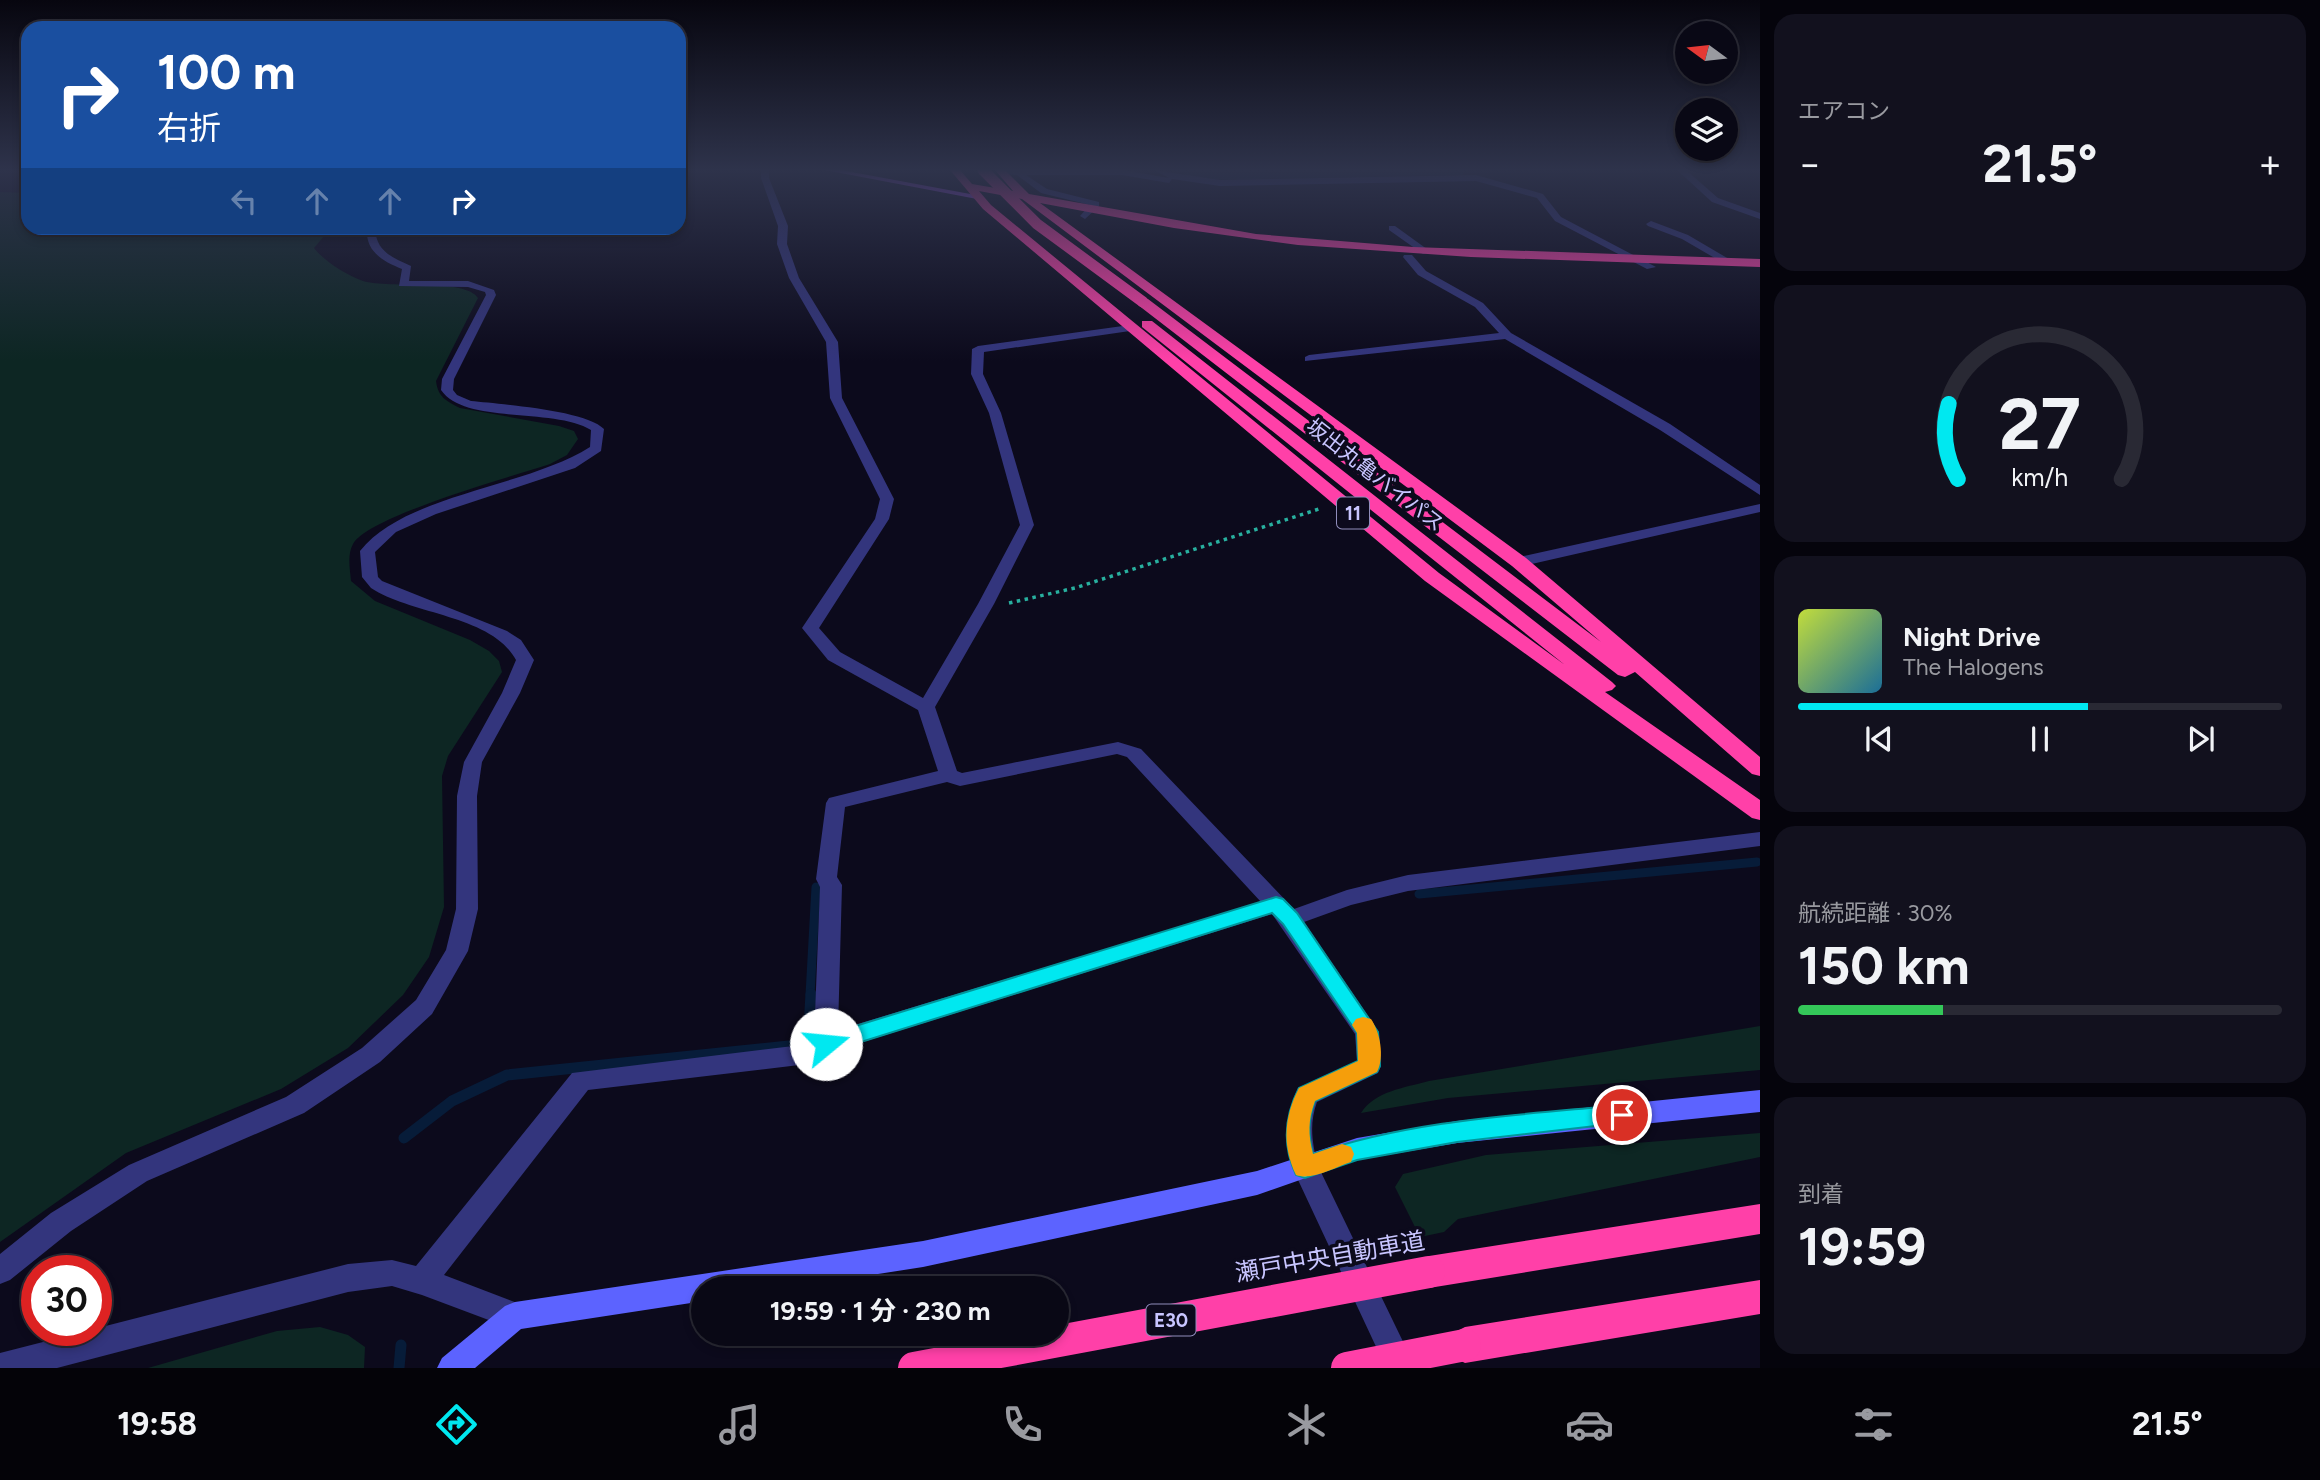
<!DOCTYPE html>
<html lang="ja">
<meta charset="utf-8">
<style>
:root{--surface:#090815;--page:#12111e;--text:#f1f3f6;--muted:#999aa0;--line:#292934;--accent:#00e8f0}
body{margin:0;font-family:Figtree,"Noto Sans JP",sans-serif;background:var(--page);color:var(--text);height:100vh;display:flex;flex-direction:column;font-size:26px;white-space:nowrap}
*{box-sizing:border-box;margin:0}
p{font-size:23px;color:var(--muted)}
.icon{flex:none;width:38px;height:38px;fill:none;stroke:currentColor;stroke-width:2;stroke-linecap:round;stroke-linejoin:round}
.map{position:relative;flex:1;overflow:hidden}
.drawer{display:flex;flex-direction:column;gap:14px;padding:14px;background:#05040c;width:560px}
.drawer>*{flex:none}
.top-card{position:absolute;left:21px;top:21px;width:665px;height:214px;border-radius:21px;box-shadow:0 4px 10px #0003,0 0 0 2px var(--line);background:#1a4fa0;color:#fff;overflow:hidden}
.needle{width:46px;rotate:285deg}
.controls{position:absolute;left:1675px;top:21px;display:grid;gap:14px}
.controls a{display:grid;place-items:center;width:63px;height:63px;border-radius:50%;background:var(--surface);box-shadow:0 4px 10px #0003,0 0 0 2px var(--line);font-size:35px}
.speed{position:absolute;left:21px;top:1255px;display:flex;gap:14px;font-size:35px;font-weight:700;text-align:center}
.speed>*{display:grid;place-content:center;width:91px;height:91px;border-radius:50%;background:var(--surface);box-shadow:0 4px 10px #0003,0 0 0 2px var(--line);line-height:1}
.speed .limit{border:10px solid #d22;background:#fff;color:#111}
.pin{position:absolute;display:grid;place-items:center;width:60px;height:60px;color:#fff;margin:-30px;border:4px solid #fff;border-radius:50%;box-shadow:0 2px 7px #0007}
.me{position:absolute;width:77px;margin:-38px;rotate:73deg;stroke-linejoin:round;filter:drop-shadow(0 0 5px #0008)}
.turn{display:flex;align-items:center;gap:24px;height:147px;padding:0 21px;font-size:32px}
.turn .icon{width:91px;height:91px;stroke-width:2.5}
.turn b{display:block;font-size:49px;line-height:60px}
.lanes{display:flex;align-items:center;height:66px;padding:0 21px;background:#0003;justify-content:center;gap:35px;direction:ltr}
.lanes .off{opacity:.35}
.big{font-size:52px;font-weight:700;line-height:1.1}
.drawer .card{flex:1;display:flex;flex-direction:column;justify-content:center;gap:10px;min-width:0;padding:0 24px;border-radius:21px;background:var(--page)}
.drawer .dial{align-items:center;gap:0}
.dial svg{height:182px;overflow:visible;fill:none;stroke:var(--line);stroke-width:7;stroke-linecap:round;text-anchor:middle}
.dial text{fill:var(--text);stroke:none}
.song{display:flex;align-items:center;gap:21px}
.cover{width:84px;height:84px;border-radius:10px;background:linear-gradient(135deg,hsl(70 70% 55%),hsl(200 70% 35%))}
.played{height:7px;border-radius:4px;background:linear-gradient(90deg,var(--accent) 60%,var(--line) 60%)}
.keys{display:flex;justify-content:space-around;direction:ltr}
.heat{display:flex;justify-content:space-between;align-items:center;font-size:38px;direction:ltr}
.charge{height:10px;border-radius:5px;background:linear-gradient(90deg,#34c759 30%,var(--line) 0)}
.trip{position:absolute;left:691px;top:1276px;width:378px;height:70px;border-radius:35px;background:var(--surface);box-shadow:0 4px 10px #0003,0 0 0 2px var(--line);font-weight:700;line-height:70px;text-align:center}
.tab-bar{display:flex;height:112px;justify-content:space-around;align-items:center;background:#040308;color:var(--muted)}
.tab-bar .icon{width:49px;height:49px}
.tab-bar .active{color:var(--accent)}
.tab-bar b{font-size:32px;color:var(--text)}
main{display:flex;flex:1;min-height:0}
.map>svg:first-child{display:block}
</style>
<main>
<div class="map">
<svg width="1760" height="1368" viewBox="0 0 1760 1368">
<rect width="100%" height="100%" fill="#0c0a1c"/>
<path fill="#0d2623" d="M0,192l28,1v35h303l-17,20c10,13 34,28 49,33 26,8 103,-3 115,17l-42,83c2,16 10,20 24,27l99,18 15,5 4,8 -11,16 -17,9c-36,12 -182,52 -197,80 -6,11 -3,25 -2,37l24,20 95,39 19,11 10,10 3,11 -54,84 -6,20 2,131 -15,50 -26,38 -55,53 -67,41 -155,64 -126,89z
M1760,1026v44l-312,28 -87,15c14,-22 43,-25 68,-32z
M1760,1133v24l-302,62 -14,13 -24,5 -25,-50 8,-13 83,-19z
M320,1327l28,8 17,12 -1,21h-216l129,-37z"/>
<path fill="#071c39" d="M1173,170h292l-2,5 -262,5z"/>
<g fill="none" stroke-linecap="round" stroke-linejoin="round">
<path stroke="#071c39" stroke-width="9" d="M1419,894l338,-32
M810,995l6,-108"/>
<path stroke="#071c39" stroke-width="11" d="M404,1138l48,-37 55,-26 301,-31 3,-50
M399,1368l2,-23"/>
<path stroke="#28b09f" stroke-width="3.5" stroke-dasharray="3.5 4.5" stroke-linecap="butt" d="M1009,603l66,-15 244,-79"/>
<path fill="#33357d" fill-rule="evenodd" d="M761,170h8v8l19,48 -1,18 12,34 39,64 4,56 52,101 -5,20 -70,109 21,24 83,46 55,-94 42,-79 -31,-112 -18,-39 1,-25 6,-3 152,-21 6,3 -6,3 -146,21 -1,22 18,39 33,112 -40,79 -59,103 22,64 5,2 156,-31 23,7 153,160 53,-19 61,-15 352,-43v14l-352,45 -57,14 -47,17 75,110 2,34 -3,7 -61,29c-8,22 -5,41 1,64l91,188 5,10 -2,4h-26l-94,-201c-7,-29 -7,-52 6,-79l59,-27 -2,-27 -83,-120 -438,137 -9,9 -9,3 -228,27 -144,185 81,31 4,10 -4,10 -10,4 -93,-35 -30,-9 -44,6 -291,76h-57v-15l348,-89 44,-4 24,6 156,-193 238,-29 4,-4 6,-153 -4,-8 10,-76 3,-5 109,-27 -20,-61 -90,-50 -26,-32 73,-109 5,-20 -50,-101 -4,-56 -37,-64 -12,-34 1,-18 -17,-48zM1117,754l10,3 134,145 -423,128 4,-145 -5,-8 8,-70 102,-25 13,4z
M1001,170h122l46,8 -15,-8 66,10 256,-5 67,19 18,23 95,50 -9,2 -92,-48 -18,-23 -61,-17 -256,5 -48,-7 -3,4 -47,-8h-96l21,14 52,13v4l-14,13 -5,-3 10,-11 -49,-12 -24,-18 -18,-1z
M1677,170h9l32,28 42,15v6l-48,-17z
M1651,221l37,14 46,27 -9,2 -43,-25 -34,-13 -2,-2z
M1389,226h6l36,26 -8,2 -34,-24z
M367,228h8c1,23 16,29 36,38l-2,15h59l26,9 2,5 -42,84 -1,11 4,5 14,6c29,3 115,9 133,28l-3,22 -26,17 -139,46 -40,18 -21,20 3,25 4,4 125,50 14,9 13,20 -14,33 -38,69 -5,34 1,113 -10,42 -36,63 -52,48 -76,51 -157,68 -76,50 -61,49 -10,4v-30l51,-41 78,-48 157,-68 76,-49 54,-48 30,-50 10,-41 1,-113 7,-34 38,-69 14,-33c-24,-45 -104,-45 -145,-72l-9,-11 -2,-26c45,-57 165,-63 230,-104l1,-17c-37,-23 -126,-5 -150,-40l1,-11 44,-84 -1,-3 -17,-5 -69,-1 3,-17c-20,-8 -37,-18 -35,-41z
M1404,255h8l14,16 57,32 28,30 159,91 90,61v10l-100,-65 -155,-91 -200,22v-4l4,-2 190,-22 -24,-26 -57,-32 -15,-18z
M1760,504v8l-241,55 -8,-5 8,-5z"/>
<path fill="#5c63ff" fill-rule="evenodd" d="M1760,1090v22l-303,31 -100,17 -100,35 -334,72 -135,21h-84v13l-183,28 -46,39h-38l5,-10 63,-52 10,-4 408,-61 334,-70 100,-33 100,-17z"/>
<path fill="#b04cff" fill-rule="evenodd" d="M825,170h16l140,26 -4,3z"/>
<path fill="#ff40a8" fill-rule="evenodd" d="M950,170h10l12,14 41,7 -18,-21h10l24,24 227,40 157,13 347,12v8l-289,-10 -173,-12 -124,-17 -134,-25 486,355 234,199v19l-8,-2 -117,-102 -10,5 -7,-2 -480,-370v-6h10l453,343 -89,-76 -490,-367 -43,-8 12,14 448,368 126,92 -423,-338v-6h10l460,361 4,4 -4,4 -7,2 155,108v20l-8,-2 -327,-237 -442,-372z
M1760,1204v30l-331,54 -12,-5 -5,-11 5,-11 12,-5z
M1760,1280v34l-295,49 -12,-6 -6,-12 6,-12 12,-6z"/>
<path stroke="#ff40a8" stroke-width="11" d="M983,170l54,54 106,78"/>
<path stroke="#ff40a8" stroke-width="32" d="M914,1368l515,-96
M1347,1368l118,-23"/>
</g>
<linearGradient id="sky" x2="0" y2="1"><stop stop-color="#07060f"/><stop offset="0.47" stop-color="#2e334b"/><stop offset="1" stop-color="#2e334b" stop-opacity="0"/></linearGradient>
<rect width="1760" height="361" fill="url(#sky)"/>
<path fill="#00e8f0" stroke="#00979c" stroke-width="2" d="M1276,897l7,2 14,14 81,119 2,34 -3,6 -62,29c-7,19 -7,33 -2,53 99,-34 206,-39 309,-49l8,3 4,7 -4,7 -173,20 -100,18 -52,18 -9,-3c-14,-30 -12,-58 3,-87l59,-27 -1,-28 -74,-109 -11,-11 -446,140 -7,-2 -4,-7 4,-6 7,-3z"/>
<path fill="#f59e0b" d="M1363,1017l8,2c9,13 14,38 6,53l-62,29c-7,19 -7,33 -2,53l29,-10 9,3 3,7 -3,8c-16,5 -39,19 -55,13 -14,-30 -12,-58 3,-87l59,-27 -1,-28 -5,-8 4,-6z"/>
<g text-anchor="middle" stroke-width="7" stroke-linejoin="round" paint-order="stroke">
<g fill="#0c0a1c" stroke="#908dbb" stroke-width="2">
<rect x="1337" y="497.5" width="32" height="31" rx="5"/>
<rect x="1146.5" y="1304.5" width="49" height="31" rx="5"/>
</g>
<g font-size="19" font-weight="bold" fill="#c8c5ff">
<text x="1353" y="520">11</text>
<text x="1171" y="1327">E30</text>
</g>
<g font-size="21" fill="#c8c5ff" stroke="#0c0a1c">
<text transform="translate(1375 475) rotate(38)" y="7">坂出丸亀バイパス</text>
</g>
<g font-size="24" fill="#c8c5ff" stroke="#0c0a1c">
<text transform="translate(1330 1257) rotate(-10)" y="8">瀬戸中央自動車道</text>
</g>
</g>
</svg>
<div class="controls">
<a><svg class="needle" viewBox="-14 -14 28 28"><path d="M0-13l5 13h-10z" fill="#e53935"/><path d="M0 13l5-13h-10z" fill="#999aa0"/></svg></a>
<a><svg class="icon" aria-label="layers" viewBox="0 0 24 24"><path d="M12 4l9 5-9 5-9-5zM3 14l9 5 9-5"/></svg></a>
</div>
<div class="speed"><div class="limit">30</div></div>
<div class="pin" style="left:1622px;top:1115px;background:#d93025"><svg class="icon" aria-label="arrive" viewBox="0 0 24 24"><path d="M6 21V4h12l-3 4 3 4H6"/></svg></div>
<svg class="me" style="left:826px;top:1044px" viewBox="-20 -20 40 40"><circle r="19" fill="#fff"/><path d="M0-13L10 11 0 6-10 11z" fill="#00e8f0"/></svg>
<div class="trip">19:59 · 1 分 · 230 m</div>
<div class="top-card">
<div class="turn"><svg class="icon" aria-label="right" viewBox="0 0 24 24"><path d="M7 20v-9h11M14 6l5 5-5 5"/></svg><div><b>100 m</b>右折</div></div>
<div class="lanes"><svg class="icon off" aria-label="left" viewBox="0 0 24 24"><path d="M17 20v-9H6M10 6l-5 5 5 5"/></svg><svg class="icon off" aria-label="ahead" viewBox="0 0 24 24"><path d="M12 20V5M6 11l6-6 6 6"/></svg><svg class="icon off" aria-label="ahead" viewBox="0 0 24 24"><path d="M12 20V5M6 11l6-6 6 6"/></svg><svg class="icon" aria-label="right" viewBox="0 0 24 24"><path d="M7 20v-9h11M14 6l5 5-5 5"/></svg></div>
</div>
</div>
<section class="drawer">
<div class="card"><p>エアコン</p>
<div class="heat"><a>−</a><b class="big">21.5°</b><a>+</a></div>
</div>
<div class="card dial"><svg viewBox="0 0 100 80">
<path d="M14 69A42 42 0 1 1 86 69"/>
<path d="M14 69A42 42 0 0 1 10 36" stroke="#00e8f0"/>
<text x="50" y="56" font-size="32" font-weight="700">27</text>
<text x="50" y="72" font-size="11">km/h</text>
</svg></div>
<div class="card">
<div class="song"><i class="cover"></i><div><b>Night Drive</b><p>The Halogens</p></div></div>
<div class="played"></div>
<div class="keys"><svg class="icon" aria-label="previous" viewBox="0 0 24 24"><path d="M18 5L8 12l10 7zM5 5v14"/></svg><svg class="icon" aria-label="pause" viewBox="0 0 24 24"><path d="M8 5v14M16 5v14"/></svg><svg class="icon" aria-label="next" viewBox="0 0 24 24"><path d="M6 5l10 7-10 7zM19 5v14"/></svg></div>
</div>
<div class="card"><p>航続距離 · 30%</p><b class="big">150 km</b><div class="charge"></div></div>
<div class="card"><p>到着</p><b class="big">19:59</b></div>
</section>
</main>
<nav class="tab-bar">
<b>19:58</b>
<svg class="icon active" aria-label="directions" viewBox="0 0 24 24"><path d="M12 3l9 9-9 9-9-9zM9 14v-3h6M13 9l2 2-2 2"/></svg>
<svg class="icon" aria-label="music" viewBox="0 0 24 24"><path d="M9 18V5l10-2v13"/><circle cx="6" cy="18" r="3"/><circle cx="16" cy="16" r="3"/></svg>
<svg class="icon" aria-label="phone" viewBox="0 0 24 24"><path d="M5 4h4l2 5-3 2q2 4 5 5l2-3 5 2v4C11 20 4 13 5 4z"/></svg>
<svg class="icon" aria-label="climate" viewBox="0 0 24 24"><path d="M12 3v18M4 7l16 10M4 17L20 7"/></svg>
<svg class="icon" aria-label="car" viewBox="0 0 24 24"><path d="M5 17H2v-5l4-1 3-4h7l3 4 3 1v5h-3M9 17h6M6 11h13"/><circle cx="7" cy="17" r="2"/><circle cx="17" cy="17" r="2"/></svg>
<svg class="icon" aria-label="filters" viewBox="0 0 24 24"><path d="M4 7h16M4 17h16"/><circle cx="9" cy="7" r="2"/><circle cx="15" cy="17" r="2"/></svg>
<b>21.5°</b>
</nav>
